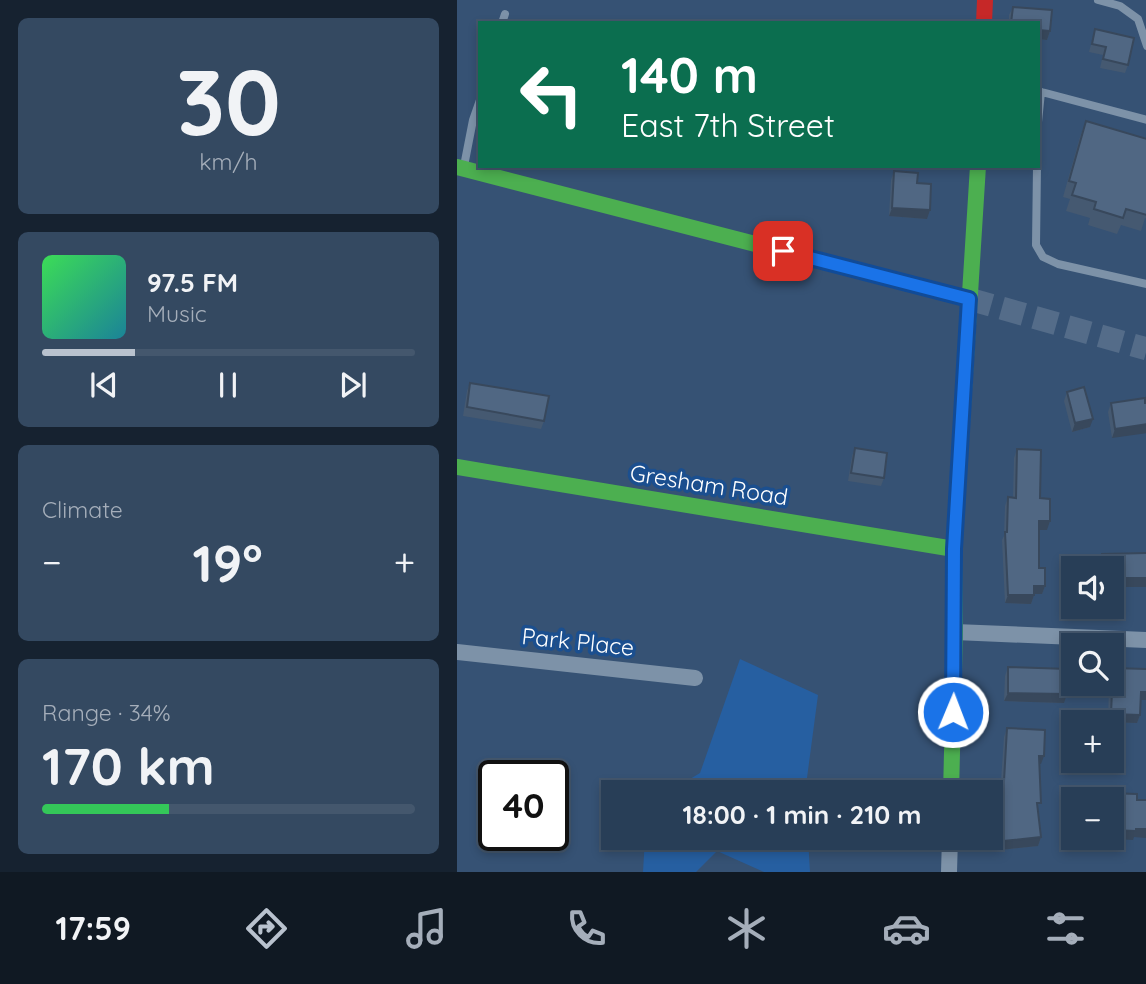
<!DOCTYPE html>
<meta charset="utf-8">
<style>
:root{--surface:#283e57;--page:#344961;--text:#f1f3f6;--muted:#a5aeba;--line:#44576d;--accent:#b9c2ce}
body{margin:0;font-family:Quicksand,sans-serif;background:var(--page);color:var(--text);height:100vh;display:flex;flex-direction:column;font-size:26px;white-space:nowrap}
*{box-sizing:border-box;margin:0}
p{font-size:23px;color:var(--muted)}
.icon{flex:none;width:38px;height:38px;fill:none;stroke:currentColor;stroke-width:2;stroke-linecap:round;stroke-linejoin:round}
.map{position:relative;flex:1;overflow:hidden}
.sheet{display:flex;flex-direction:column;gap:18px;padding:18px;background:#162230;width:457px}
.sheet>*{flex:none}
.top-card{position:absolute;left:21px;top:21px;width:562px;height:147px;border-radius:0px;box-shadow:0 4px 10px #0003,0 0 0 2px var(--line);background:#0b6e4f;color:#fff;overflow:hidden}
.tools{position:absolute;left:604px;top:556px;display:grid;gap:14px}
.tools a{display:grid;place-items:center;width:63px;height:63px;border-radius:0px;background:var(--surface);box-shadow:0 4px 10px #0003,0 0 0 2px var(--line);font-size:35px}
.speed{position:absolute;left:21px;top:760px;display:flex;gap:14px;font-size:35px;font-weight:700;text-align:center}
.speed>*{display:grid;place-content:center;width:91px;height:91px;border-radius:50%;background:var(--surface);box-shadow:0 4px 10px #0003,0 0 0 2px var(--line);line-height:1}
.speed .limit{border:4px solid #111;border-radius:10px;background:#fff;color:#111}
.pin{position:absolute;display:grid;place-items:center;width:60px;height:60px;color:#fff;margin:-30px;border-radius:14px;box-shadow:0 4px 10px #0006}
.me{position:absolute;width:77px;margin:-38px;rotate:1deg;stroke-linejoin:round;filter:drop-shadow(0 0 5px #0008)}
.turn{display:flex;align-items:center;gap:24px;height:147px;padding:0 28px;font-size:32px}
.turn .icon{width:91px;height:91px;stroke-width:2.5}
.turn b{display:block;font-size:49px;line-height:60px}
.big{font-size:52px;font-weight:800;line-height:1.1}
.sheet .tile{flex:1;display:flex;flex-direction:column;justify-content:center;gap:10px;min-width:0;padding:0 24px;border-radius:10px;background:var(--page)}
.sheet .dial{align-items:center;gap:0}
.dial b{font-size:91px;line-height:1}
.song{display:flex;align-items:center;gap:21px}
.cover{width:84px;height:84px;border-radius:10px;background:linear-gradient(135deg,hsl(130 70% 55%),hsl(190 70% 35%))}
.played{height:7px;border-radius:4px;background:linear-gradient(90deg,var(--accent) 25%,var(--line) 25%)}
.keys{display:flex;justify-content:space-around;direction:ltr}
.heat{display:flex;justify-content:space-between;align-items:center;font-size:38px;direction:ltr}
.charge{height:10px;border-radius:5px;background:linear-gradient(90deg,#34c759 34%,var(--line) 0)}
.trip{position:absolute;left:144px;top:780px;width:402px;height:70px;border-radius:0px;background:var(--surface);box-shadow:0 4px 10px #0003,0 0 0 2px var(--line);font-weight:800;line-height:70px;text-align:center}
.tabs{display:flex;height:112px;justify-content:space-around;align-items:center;background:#101923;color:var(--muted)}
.tabs .icon{width:49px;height:49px}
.tabs .active{color:var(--accent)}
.tabs b{font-size:32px;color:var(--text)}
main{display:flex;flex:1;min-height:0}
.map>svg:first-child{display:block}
</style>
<main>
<section class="sheet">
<div class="tile dial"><b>30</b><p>km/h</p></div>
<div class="tile">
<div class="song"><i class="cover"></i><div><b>97.5 FM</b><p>Music</p></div></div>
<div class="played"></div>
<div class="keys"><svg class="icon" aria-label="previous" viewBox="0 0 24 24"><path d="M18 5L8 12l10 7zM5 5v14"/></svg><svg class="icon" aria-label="pause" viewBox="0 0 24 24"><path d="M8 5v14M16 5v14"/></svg><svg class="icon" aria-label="next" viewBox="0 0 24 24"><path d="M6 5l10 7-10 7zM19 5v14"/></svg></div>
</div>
<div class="tile"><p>Climate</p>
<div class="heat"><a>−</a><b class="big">19°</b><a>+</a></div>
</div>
<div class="tile"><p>Range · 34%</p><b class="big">170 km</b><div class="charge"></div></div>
</section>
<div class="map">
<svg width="690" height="872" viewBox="0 0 690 872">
<rect width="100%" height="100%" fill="#365274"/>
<path fill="#265fa1" d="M283,659l78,36 -13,98h-138l33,-20z
M188,838h163l2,34h-46l-47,-21 -21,21h-53z"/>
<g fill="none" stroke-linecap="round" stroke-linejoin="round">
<path stroke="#546c89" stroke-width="23" stroke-dasharray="23 11" stroke-linecap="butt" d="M512,299l178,50"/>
<path stroke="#7d92a8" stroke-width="8" d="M641,0l22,6 18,13 9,27
M45,23l3,-9
M581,91l109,29
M581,122l3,-30
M7,166l9,-46 7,-20
M580,166l-1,79 7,12 15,7 89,20"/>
<path stroke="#7d92a8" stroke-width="16" d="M498,632l192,8
M0,652l238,26
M492,872l1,-34"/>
<path stroke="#4caf50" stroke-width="16" d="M0,167l512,132
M0,467l497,82
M494,793l4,-161 -1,-83 24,-383"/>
<path stroke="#c62828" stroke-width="16" d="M527,23l1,-23"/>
</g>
<path fill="#455971" d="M556,7l39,3 -2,21 -3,9 -9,-1v-16h-29v-8z
M638,29l33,36 -3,8 -25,-5 3,-13 -14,-3z
M629,121l61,18v80l-2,-1 -4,13 -20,-6 -4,9 -29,-9 2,-7 -24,-7 4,-12 -7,-2 17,-60z
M437,171l23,12 10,36 -38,-3 2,-36z
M13,383l74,38 -3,8 -78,-13 4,-25z
M610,392l23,35 -18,5 -8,-31z
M688,398l-33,40 -4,-26 3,-9z
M398,448l29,30 -3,8 -33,-5 4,-25z
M560,449l23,49 7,32h-8v38l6,18 -3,8h-8l-3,10 -26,-1 -3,-63 2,-4 1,-30 3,-9 5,1 1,-40z
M690,553v34h-36v-18h-12v-7l3,-8z
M551,667l56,36 -60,-2 1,-25z
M656,668l28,32 -1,15 -3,8 -29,-1 1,-38h2z
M550,728l34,36h-1l-2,47 3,26 -3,9 -38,4 -4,-37h-1l-1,-24 3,-8h4l3,-44z"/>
<path fill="#38485c" d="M581,30l12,1 -3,9 -9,-1z
M435,208l38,2 -3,9 -38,-3z
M636,419l-3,8 -18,5 3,-9z
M690,424v9l-35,5 3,-9z
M582,521h11l-3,9h-11z
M654,578h36v9h-36z
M577,586h11l-3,8h-11z
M551,595h26l-3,9 -26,-1z
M684,692h6v8h-9z
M551,693l59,1 -3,9 -60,-2z
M654,714l29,1 -3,8 -29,-1z
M582,756h5l-3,8h-5z
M679,829h11v9l-13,-1 -1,3 -32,-2h10v-8z
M584,837l-3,9 -38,4 3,-9z"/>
<path fill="#506783" stroke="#38485c" stroke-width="2" d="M556,7l39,3 -2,21 -12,-1v-7h-27z
M638,29l39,9 -6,27 -25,-6 3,-12 -14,-3z
M629,121l61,18v76l-21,-6 -3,9 -29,-9 2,-7 -24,-7 4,-12 -7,-2z
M437,171l24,2 -1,10 14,1 -1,26 -38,-2z
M13,383l79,13 -5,25 -77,-14z
M627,387l9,32 -18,4 -8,-31z
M688,398v5h2v21l-32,5 -4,-26z
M398,448l32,5 -3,25 -33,-5z
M560,449l24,1 -1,48 10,1v22h-11v47h6v18h-11v9h-26l-3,-63h2l1,-35 8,1z
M690,553v25h-36v-9h-9v-15z
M551,667l60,2 -1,25 -59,-1z
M656,668l34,1v23h-6l-1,23 -29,-1z
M550,728l38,2 -1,26h-5l2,47h-4l4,34 -38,4 -4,-37h-1l-1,-23h7z
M649,793l31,1v6h10v29h-11v2l-25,-1v-30h-6z"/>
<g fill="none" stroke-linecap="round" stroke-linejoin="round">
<defs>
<path id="route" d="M326,251l186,48 -15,250 -1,163"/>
</defs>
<use href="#route" stroke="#114b97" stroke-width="18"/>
<use href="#route" stroke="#1a73e8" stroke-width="12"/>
</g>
<g text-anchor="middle" stroke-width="7" stroke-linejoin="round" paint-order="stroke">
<g font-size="23" fill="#fff" stroke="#1b4f8f">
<text transform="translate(252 485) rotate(9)" y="8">Gresham Road</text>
<text transform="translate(121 642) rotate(6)" y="8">Park Place</text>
</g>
</g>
</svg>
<div class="tools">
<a><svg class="icon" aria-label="sound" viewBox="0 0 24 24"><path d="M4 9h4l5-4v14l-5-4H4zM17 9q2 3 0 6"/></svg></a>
<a><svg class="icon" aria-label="search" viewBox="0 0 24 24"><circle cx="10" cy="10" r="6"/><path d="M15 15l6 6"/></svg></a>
<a>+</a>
<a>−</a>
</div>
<div class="speed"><div class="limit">40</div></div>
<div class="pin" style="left:326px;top:251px;background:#d93025"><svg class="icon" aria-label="arrive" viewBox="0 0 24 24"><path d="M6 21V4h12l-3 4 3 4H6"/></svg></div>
<svg class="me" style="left:496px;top:712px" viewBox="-20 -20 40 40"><circle r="17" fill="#1a73e8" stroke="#fff" stroke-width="3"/><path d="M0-11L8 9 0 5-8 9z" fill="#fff"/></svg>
<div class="trip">18:00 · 1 min · 210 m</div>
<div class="top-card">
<div class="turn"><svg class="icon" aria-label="left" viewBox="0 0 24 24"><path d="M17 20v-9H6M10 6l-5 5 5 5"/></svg><div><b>140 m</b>East 7th Street</div></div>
</div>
</div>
</main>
<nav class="tabs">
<b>17:59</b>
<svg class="icon active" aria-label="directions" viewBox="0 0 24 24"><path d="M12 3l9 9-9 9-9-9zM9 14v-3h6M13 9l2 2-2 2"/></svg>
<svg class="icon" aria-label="music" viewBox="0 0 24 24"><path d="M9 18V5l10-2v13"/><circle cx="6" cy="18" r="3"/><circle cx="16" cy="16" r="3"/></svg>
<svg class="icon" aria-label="phone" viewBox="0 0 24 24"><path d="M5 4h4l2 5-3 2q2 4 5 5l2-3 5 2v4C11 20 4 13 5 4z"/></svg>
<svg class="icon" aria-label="climate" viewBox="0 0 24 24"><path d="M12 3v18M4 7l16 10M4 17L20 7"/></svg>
<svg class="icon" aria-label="car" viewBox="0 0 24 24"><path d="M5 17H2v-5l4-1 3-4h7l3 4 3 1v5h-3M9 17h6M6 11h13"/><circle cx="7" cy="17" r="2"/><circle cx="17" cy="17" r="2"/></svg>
<svg class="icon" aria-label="filters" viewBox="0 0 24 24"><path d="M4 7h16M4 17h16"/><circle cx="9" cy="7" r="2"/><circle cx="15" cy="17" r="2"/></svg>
</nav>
